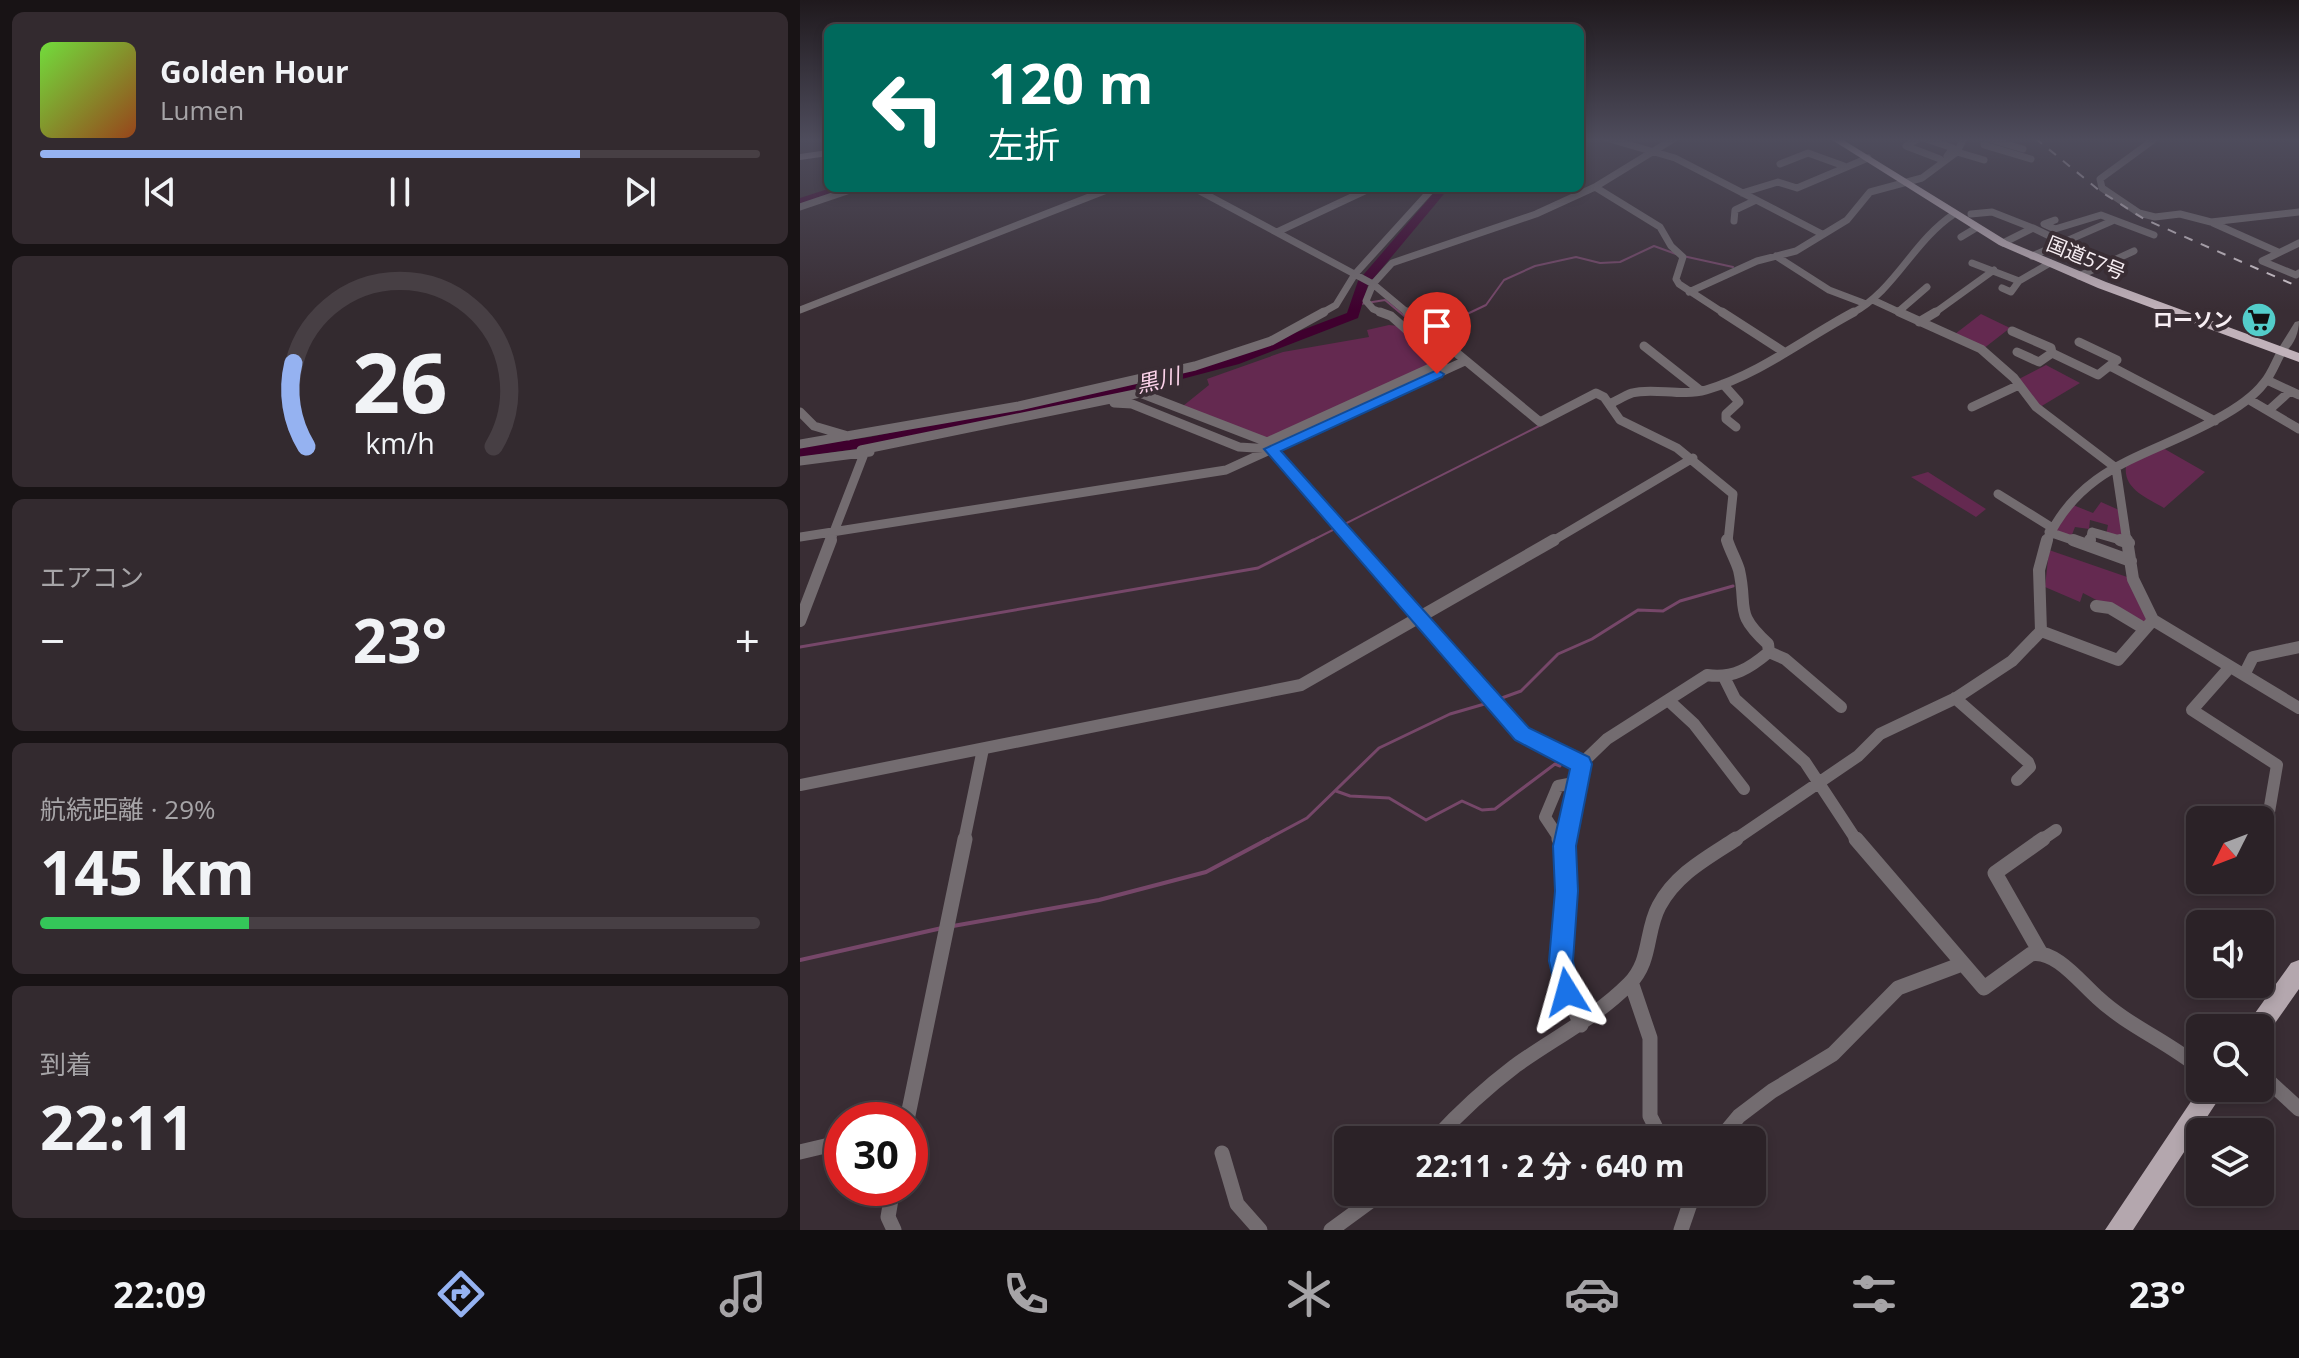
<!DOCTYPE html>
<html lang="ja">
<meta charset="utf-8">
<style>
:root{--surface:#2b2227;--page:#332a2f;--text:#f1f3f6;--muted:#a6a4a7;--line:#473f44;--accent:#95b2f1}
body{margin:0;font-family:"Open Sans","Noto Sans JP",sans-serif;background:var(--page);color:var(--text);height:100vh;display:flex;flex-direction:column;font-size:30px;white-space:nowrap}
*{box-sizing:border-box;margin:0}
p{font-size:26px;color:var(--muted)}
.icon{flex:none;width:44px;height:44px;fill:none;stroke:currentColor;stroke-width:2;stroke-linecap:round;stroke-linejoin:round}
.map{position:relative;flex:1;overflow:hidden}
.panel{display:flex;flex-direction:column;gap:12px;padding:12px;background:#181315;width:800px}
.panel>*{flex:none}
.hud{position:absolute;left:24px;top:24px;width:760px;height:168px;border-radius:12px;box-shadow:0 4px 12px #0003,0 0 0 2px var(--line);background:#00695c;color:#fff;overflow:hidden}
.needle{width:52px;rotate:228deg}
.tools{position:absolute;left:1386px;top:806px;display:grid;gap:16px}
.tools a{display:grid;place-items:center;width:88px;height:88px;border-radius:12px;background:var(--surface);box-shadow:0 4px 12px #0003,0 0 0 2px var(--line);font-size:40px}
.speed{position:absolute;left:24px;top:1102px;display:flex;gap:16px;font-size:40px;font-weight:700;text-align:center}
.speed>*{display:grid;place-content:center;width:104px;height:104px;border-radius:50%;background:var(--surface);box-shadow:0 4px 12px #0003,0 0 0 2px var(--line);line-height:1}
.speed .limit{border:12px solid #d22;background:#fff;color:#111}
.pin{position:absolute;display:grid;place-items:center;width:68px;height:68px;color:#fff;margin:-82px -34px;border-radius:50% 50% 50% 0;rotate:-45deg;box-shadow:0 0 8px #0007}
.pin .icon{rotate:45deg}
.me{position:absolute;width:88px;margin:-44px;rotate:352deg;stroke-linejoin:round;filter:drop-shadow(0 0 6px #0008)}
.turn{display:flex;align-items:center;gap:28px;height:168px;padding:0 32px;font-size:36px}
.turn .icon{width:104px;height:104px;stroke-width:2.5}
.turn b{display:block;font-size:56px;line-height:68px}
.big{font-size:60px;font-weight:700;line-height:1.1}
.panel .widget{flex:1;display:flex;flex-direction:column;justify-content:center;gap:12px;min-width:0;padding:0 28px;border-radius:12px;background:var(--page)}
.panel .dial{align-items:center;gap:0}
.dial svg{height:208px;overflow:visible;fill:none;stroke:var(--line);stroke-width:7;stroke-linecap:round;text-anchor:middle}
.dial text{fill:var(--text);stroke:none}
.song{display:flex;align-items:center;gap:24px}
.cover{width:96px;height:96px;border-radius:12px;background:linear-gradient(135deg,hsl(100 70% 55%),hsl(20 70% 35%))}
.played{height:8px;border-radius:4px;background:linear-gradient(90deg,var(--accent) 75%,var(--line) 75%)}
.keys{display:flex;justify-content:space-around;direction:ltr}
.heat{display:flex;justify-content:space-between;align-items:center;font-size:44px;direction:ltr}
.charge{height:12px;border-radius:6px;background:linear-gradient(90deg,#34c759 29%,var(--line) 0)}
.trip{position:absolute;left:534px;top:1126px;width:432px;height:80px;border-radius:12px;background:var(--surface);box-shadow:0 4px 12px #0003,0 0 0 2px var(--line);font-weight:700;line-height:80px;text-align:center}
.dock{display:flex;height:128px;justify-content:space-around;align-items:center;background:#110e10;color:var(--muted)}
.dock .icon{width:56px;height:56px}
.dock .current{color:var(--accent)}
.dock b{font-size:36px;color:var(--text)}
main{display:flex;flex:1;min-height:0}
.map>svg:first-child{display:block}
</style>
<main>
<section class="panel">
<div class="widget">
<div class="song"><i class="cover"></i><div><b>Golden Hour</b><p>Lumen</p></div></div>
<div class="played"></div>
<div class="keys"><svg class="icon" aria-label="previous" viewBox="0 0 24 24"><path d="M18 5L8 12l10 7zM5 5v14"/></svg><svg class="icon" aria-label="pause" viewBox="0 0 24 24"><path d="M8 5v14M16 5v14"/></svg><svg class="icon" aria-label="next" viewBox="0 0 24 24"><path d="M6 5l10 7-10 7zM19 5v14"/></svg></div>
</div>
<div class="widget dial"><svg viewBox="0 0 100 80">
<path d="M14 69A42 42 0 1 1 86 69"/>
<path d="M14 69A42 42 0 0 1 9 37" stroke="#95b2f1"/>
<text x="50" y="56" font-size="32" font-weight="700">26</text>
<text x="50" y="72" font-size="11">km/h</text>
</svg></div>
<div class="widget"><p>エアコン</p>
<div class="heat"><a>−</a><b class="big">23°</b><a>+</a></div>
</div>
<div class="widget"><p>航続距離 · 29%</p><b class="big">145 km</b><div class="charge"></div></div>
<div class="widget"><p>到着</p><b class="big">22:11</b></div>
</section>
<div class="map">
<svg width="1499" height="1230" viewBox="0 0 1499 1230">
<rect width="100%" height="100%" fill="#392d34"/>
<path fill="#642950" d="M1181,314l29,14 -27,21 -28,-15z
M589,325l9,1 41,36 -172,78 -84,-34 26,-21 -2,-6 76,-27 86,-15 -2,-7z
M1246,365l34,18 -40,24 -23,-27z
M1363,448l42,24 -41,36c-18,-11 -41,-19 -38,-42z
M1128,472l58,37 -10,8 -65,-40z
M1301,502l18,8 6,30 -19,-5 2,-10 -18,-5 -1,9 -14,-2 -4,10 -16,-5 18,-27 20,8z
M1249,550l81,28 18,39 -4,8 -61,-32 -3,9 -35,-15z"/>
<g fill="none" stroke-linecap="round" stroke-linejoin="round">
<path stroke="#764769" stroke-width="2" d="M883,256l50,11
M554,305l31,-5 36,30 23,-5 42,-20 18,-25 31,-14 41,-9 24,6 20,-1 34,-16 22,8
M509,542l232,-117"/>
<path stroke="#764769" stroke-width="3" d="M0,647l458,-79 55,-28
M699,699l22,-8 37,-37 34,-15 46,-29 25,1 17,-10 53,-15
M536,791l14,5 39,2 37,22 36,-19 20,9 13,-1 60,-45 5,2
M464,841l43,-23 72,-70 71,-34 38,-11"/>
<path stroke="#764769" stroke-width="4" d="M153,926l146,-26 107,-28 62,-33
M0,960l142,-32"/>
<path fill="#3f002e" fill-rule="evenodd" d="M31,188h15l-46,17v-7z
M638,188h11l-81,97 -10,33 -119,46 -80,21 -289,62 -70,10v-10l70,-10 288,-60 71,-19 118,-45 11,-32z"/>
<path stroke="#736c70" stroke-width="7" d="M806,138l69,20 147,76
M1119,138l-13,8 34,13
M1123,138l30,10 -6,8
M1184,138v7l47,14
M1186,138l37,11
M1356,138l-56,41 2,9 37,25 16,4 25,-3 31,8 88,-10
M1157,152l27,8
M980,164l28,-11 36,13
M795,187l65,40 11,19 12,11 -7,22 3,5 46,30
M394,188l179,96 36,30
M942,193l36,-11 19,6 71,-30
M0,207l56,-19
M1171,214l21,-2 41,16
M1255,220l-11,4 11,5 46,-14 53,20
M934,221l1,-11 19,-9
M1413,223l65,29
M477,232l94,-44
M1161,237l15,-9
M1203,243l30,-15 31,15
M1499,243l-37,18 34,14 3,-2
M976,256l53,34 37,14
M1232,256l80,-35
M1172,263l47,18 -8,11 -9,-4
M1279,276l55,-25
M1219,281l31,-18
M889,292l68,-31 39,-10 51,-31 23,-28 52,-14 35,-26 7,-14
M1075,301l28,13
M0,310l312,-122
M1098,312l29,-25
M520,314l16,-9 19,-31 78,-86
M585,314l-12,-5 -7,-8 7,-17 19,-21 144,-49 59,-27 80,-49
M1051,314c45,-24 61,-72 103,-100
M1133,314l61,-44"/>
<path stroke="#736c70" stroke-width="9" d="M607,312l133,110 56,-29 8,4 16,23 57,28 56,46 -5,48
M922,312l62,40
M1099,312l82,37 33,29 22,29 80,61 11,74
M1119,322l17,-10
M1212,331l39,17 1,5 -13,9 -22,-10
M844,346l57,45
M1252,353l46,22 19,-15 -38,-18
M1310,366l105,55
M1469,381l30,14
M923,384l16,18 -13,12v5l10,8
M1448,399l51,30
M314,403l18,1 107,43 32,2 82,93
M809,404c7,-3 15,-8 23,-11 21,-6 49,4 74,-3 54,-16 99,-52 148,-78
M1172,407l47,-22
M1468,411l22,-20
M0,412l14,14 34,10
M0,444l219,-38 176,-40 76,-25 53,-29
M61,450l279,-57 127,49 176,-80 -52,-46 -11,-4
M0,461l70,-9
M1198,494l53,33
M1249,532l29,10
M0,537l426,-67 239,-109
M30,542l34,-88 -2,-3
M751,542l142,-84
M1246,542c36,-78 100,-84 169,-122 17,-9 37,-21 49,-37 8,-9 12,-22 18,-32
M1290,542l2,-10 35,10"/>
<path stroke="#736c70" stroke-width="12" d="M552,540l170,194 59,30
M1273,540l58,21
M1320,540l9,3
M1327,540l6,39 20,41 146,88
M1289,546l1,-6
M1296,606l14,2 35,21
M0,621l31,-81
M1241,631l77,29 35,-40
M969,652l16,7 56,48
M1430,667l-38,43 85,55 -8,47
M1444,675l9,-18 46,-10
M925,679l10,20 70,63 52,79
M1155,698l73,64 2,5 -13,13
M868,700l26,24 50,65
M0,785l501,-100 253,-145
M164,841l19,-92
M761,841l-16,-24 13,-31 21,-4
M765,841l16,-77 26,-25 100,-64c26,4 43,-7 62,-23l-1,-8c-35,-32 -20,-35 -29,-74 -3,-10 -9,-20 -12,-30
M933,841l125,-85 22,-22 76,-36 56,-37 29,-30 -2,-61 8,-30
M1240,841l16,-11"/>
<path stroke="#736c70" stroke-width="15" d="M759,839l5,7
M765,839l-4,122 6,31 14,33
M1056,839l128,149 47,-34c24,-5 49,28 66,43 31,29 70,44 103,71
M1240,952l-45,-79 48,-34
M831,982l19,56v78l12,24
M1460,1073l39,36
M107,1120l58,-281
M634,1140c25,-27 52,-52 81,-74 39,-28 80,-48 114,-82 23,-23 16,-52 30,-78 17,-32 48,-48 77,-67
M919,1140l20,-24 33,-25 61,-37 65,-66 64,-24
M0,1152l42,-10
M422,1153l15,51 23,26
M93,1188l-5,29 6,13
M531,1230l52,-38
M881,1230l13,-38"/>
<path fill="#736c70" fill-rule="evenodd" d="M1499,321c0,12 -6,27 -17,33l-4,-1 -1,-2 18,-29z"/>
<path fill="#988d93" fill-rule="evenodd" d="M28,150v6l-28,4v-6z"/>
<path fill="#b4a7ae" fill-rule="evenodd" d="M1499,960v29l-33,47 -6,2v-10h-13l3,-8 41,-57z
M1400,1088h26l-93,142h-28z"/>
<path fill="#c1b2ba" fill-rule="evenodd" d="M1029,138h11l167,103 99,41 193,71v9l-201,-74 -99,-43z"/>
<path stroke="#d6ccd2" stroke-width="2" stroke-dasharray="9 9" stroke-linecap="butt" d="M1235,138l65,53 44,28 155,68"/>
</g>
<linearGradient id="sky" x2="0" y2="1"><stop stop-color="#1f191d"/><stop offset="0.45" stop-color="#4e4c5c"/><stop offset="1" stop-color="#4e4c5c" stop-opacity="0"/></linearGradient>
<rect width="1499" height="310" fill="url(#sky)"/>
<path fill="#1a73e8" stroke="#114b97" stroke-width="2" d="M637,370l7,4 -2,3 -161,74 248,277 60,29 3,7 -16,82 2,45 -5,70 6,31 -3,9 -9,3 -9,-3 -9,-40 6,-70 -2,-45 17,-77 -55,-29 -251,-291z"/>
<defs>
<symbol id="supermarket-disc" viewBox="-11 -11 22 22"><circle r="9.5" fill="#53cdca" stroke="#392d34"/><path d="M-6-5.5h2.5l.6 2H6L4.5 2H-2.5L-4.4-4H-6ZM-1.5 3.2a1.3 1.3 0 1 0 .1 0ZM3 3.2a1.3 1.3 0 1 0 .1 0Z" fill="#111"/></symbol>
</defs>
<g fill-rule="evenodd">
<use href="#supermarket-disc" x="1439" y="300" width="40" height="40"/>
</g>
<g text-anchor="middle" stroke-width="8" stroke-linejoin="round" paint-order="stroke">
<g font-size="20" fill="#f7eef3" stroke="#392d34">
<text transform="translate(1286 258) rotate(22)" y="7">国道57号</text>
</g>
<g font-size="20" font-weight="bold" fill="#f7eef3" stroke="#392d34" text-anchor="end">
<text x="1433" y="327">ローソン</text>
</g>
<g font-size="22" font-style="italic" fill="#fcd3ea" stroke="#392d34">
<text transform="translate(358 380) rotate(-13)" y="8">黒川</text>
</g>
</g>
</svg>
<div class="tools">
<a><svg class="needle" viewBox="-14 -14 28 28"><path d="M0-13l5 13h-10z" fill="#e53935"/><path d="M0 13l5-13h-10z" fill="#a6a4a7"/></svg></a>
<a><svg class="icon" aria-label="sound" viewBox="0 0 24 24"><path d="M4 9h4l5-4v14l-5-4H4zM17 9q2 3 0 6"/></svg></a>
<a><svg class="icon" aria-label="search" viewBox="0 0 24 24"><circle cx="10" cy="10" r="6"/><path d="M15 15l6 6"/></svg></a>
<a><svg class="icon" aria-label="layers" viewBox="0 0 24 24"><path d="M12 4l9 5-9 5-9-5zM3 14l9 5 9-5"/></svg></a>
</div>
<div class="speed"><div class="limit">30</div></div>
<div class="pin" style="left:637px;top:374px;background:#d93025"><svg class="icon" aria-label="arrive" viewBox="0 0 24 24"><path d="M6 21V4h12l-3 4 3 4H6"/></svg></div>
<svg class="me" style="left:767px;top:992px" viewBox="-20 -20 40 40"><path d="M0-17L14 15 0 8-14 15z" fill="#1a73e8" stroke="#fff" stroke-width="4"/></svg>
<div class="trip">22:11 · 2 分 · 640 m</div>
<div class="hud">
<div class="turn"><svg class="icon" aria-label="left" viewBox="0 0 24 24"><path d="M17 20v-9H6M10 6l-5 5 5 5"/></svg><div><b>120 m</b>左折</div></div>
</div>
</div>
</main>
<nav class="dock">
<b>22:09</b>
<svg class="icon current" aria-label="directions" viewBox="0 0 24 24"><path d="M12 3l9 9-9 9-9-9zM9 14v-3h6M13 9l2 2-2 2"/></svg>
<svg class="icon" aria-label="music" viewBox="0 0 24 24"><path d="M9 18V5l10-2v13"/><circle cx="6" cy="18" r="3"/><circle cx="16" cy="16" r="3"/></svg>
<svg class="icon" aria-label="phone" viewBox="0 0 24 24"><path d="M5 4h4l2 5-3 2q2 4 5 5l2-3 5 2v4C11 20 4 13 5 4z"/></svg>
<svg class="icon" aria-label="climate" viewBox="0 0 24 24"><path d="M12 3v18M4 7l16 10M4 17L20 7"/></svg>
<svg class="icon" aria-label="car" viewBox="0 0 24 24"><path d="M5 17H2v-5l4-1 3-4h7l3 4 3 1v5h-3M9 17h6M6 11h13"/><circle cx="7" cy="17" r="2"/><circle cx="17" cy="17" r="2"/></svg>
<svg class="icon" aria-label="filters" viewBox="0 0 24 24"><path d="M4 7h16M4 17h16"/><circle cx="9" cy="7" r="2"/><circle cx="15" cy="17" r="2"/></svg>
<b>23°</b>
</nav>
